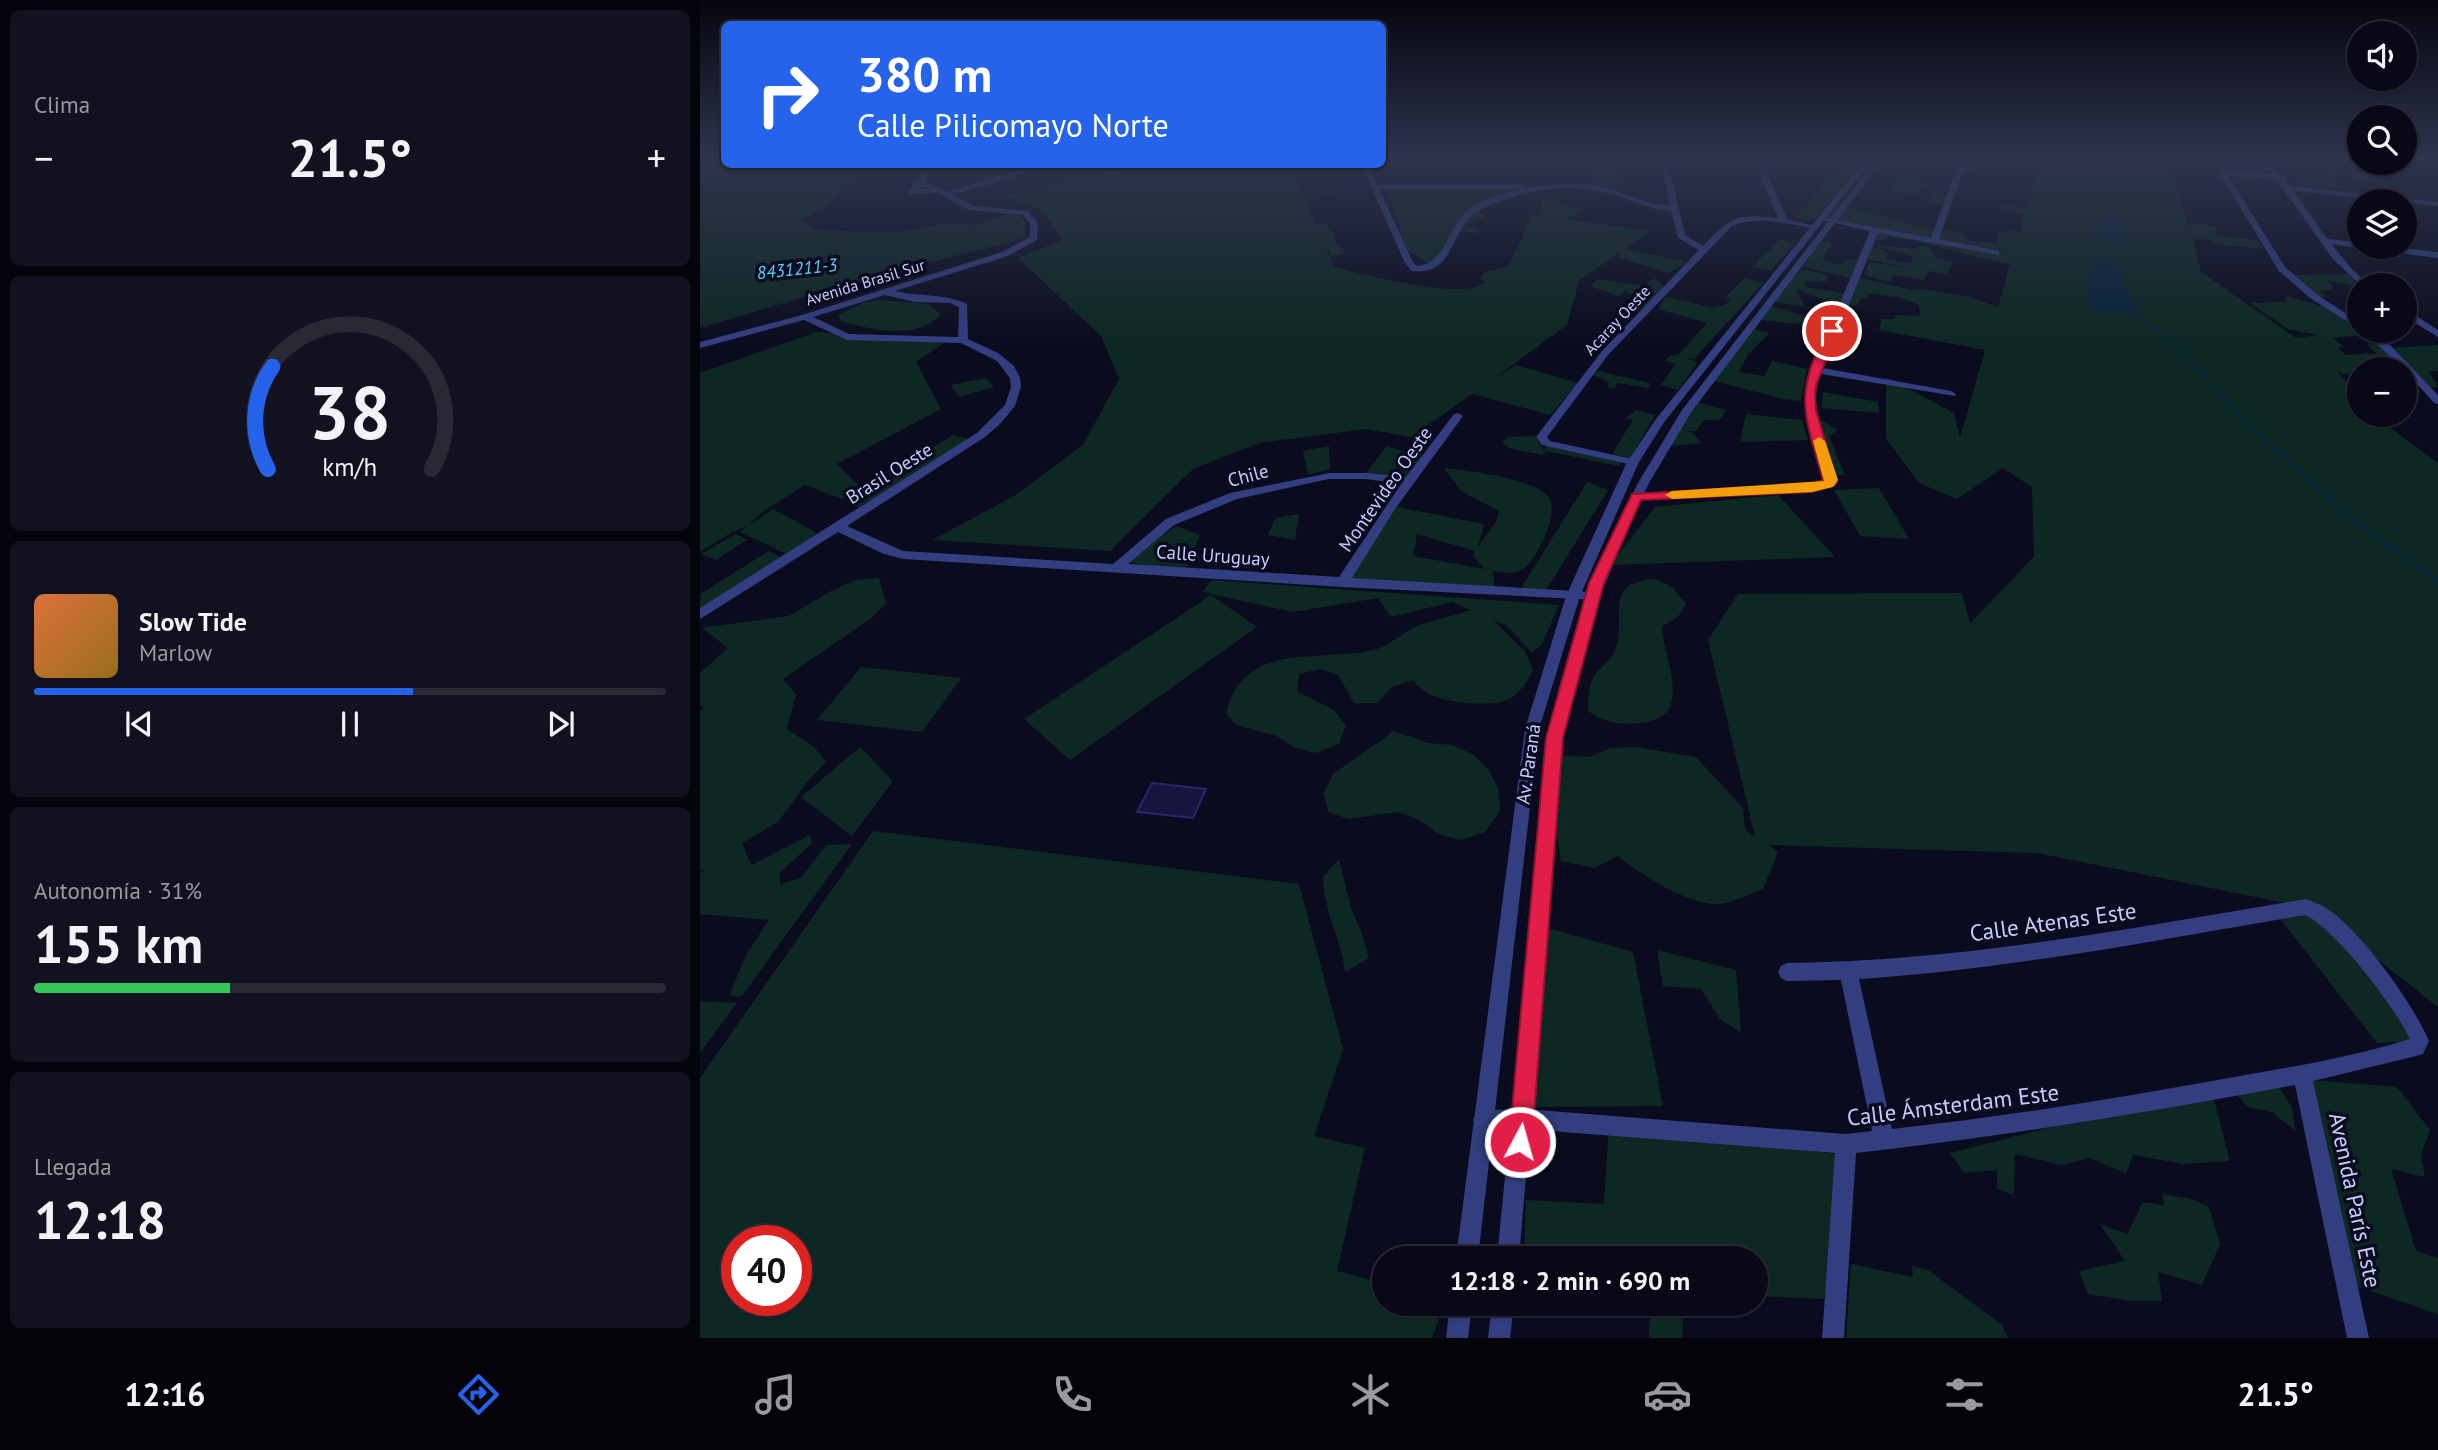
<!DOCTYPE html>
<html lang="es">
<meta charset="utf-8">
<style>
:root{--surface:#080816;--page:#11111f;--text:#f1f3f6;--muted:#989aa1;--line:#292935;--accent:#2563eb}
body{margin:0;font-family:"PT Sans",sans-serif;background:var(--page);color:var(--text);height:100vh;display:flex;flex-direction:column;font-size:26px;white-space:nowrap}
*{box-sizing:border-box;margin:0}
p{font-size:23px;color:var(--muted)}
.icon{flex:none;width:38px;height:38px;fill:none;stroke:currentColor;stroke-width:2;stroke-linecap:round;stroke-linejoin:round}
.map{position:relative;flex:1;overflow:hidden}
.drawer{display:flex;flex-direction:column;gap:10px;padding:10px;background:#04040c;width:700px}
.drawer>*{flex:none}
.banner{position:absolute;left:21px;top:21px;width:665px;height:147px;border-radius:10px;box-shadow:0 2px 5px #0004,0 0 0 2px var(--line);background:#2563eb;color:#fff;overflow:hidden}
.buttons{position:absolute;left:1647px;top:21px;display:grid;gap:14px}
.buttons a{display:grid;place-items:center;width:70px;height:70px;border-radius:50%;background:var(--surface);box-shadow:0 2px 5px #0004,0 0 0 2px var(--line);font-size:35px}
.speed{position:absolute;left:21px;top:1225px;display:flex;gap:14px;font-size:35px;font-weight:700;text-align:center}
.speed>*{display:grid;place-content:center;width:91px;height:91px;border-radius:50%;background:var(--surface);box-shadow:0 2px 5px #0004,0 0 0 2px var(--line);line-height:1}
.speed .limit{border:10px solid #d22;background:#fff;color:#111}
.pin{position:absolute;display:grid;place-items:center;width:60px;height:60px;color:#fff;margin:-30px;border:4px solid #fff;border-radius:50%;box-shadow:0 2px 7px #0007}
.me{position:absolute;width:77px;margin:-38px;rotate:6deg;stroke-linejoin:round;filter:drop-shadow(0 0 5px #0008)}
.turn{display:flex;align-items:center;gap:24px;height:147px;padding:0 21px;font-size:32px}
.turn .icon{width:91px;height:91px;stroke-width:2.5}
.turn b{display:block;font-size:49px;line-height:60px}
.big{font-size:52px;font-weight:600;line-height:1.1}
.drawer .tile{flex:1;display:flex;flex-direction:column;justify-content:center;gap:10px;min-width:0;padding:0 24px;border-radius:10px;background:var(--page)}
.drawer .dial{align-items:center;gap:0}
.dial svg{height:182px;overflow:visible;fill:none;stroke:var(--line);stroke-width:7;stroke-linecap:round;text-anchor:middle}
.dial text{fill:var(--text);stroke:none}
.song{display:flex;align-items:center;gap:21px}
.cover{width:84px;height:84px;border-radius:10px;background:linear-gradient(135deg,hsl(20 70% 55%),hsl(40 70% 35%))}
.played{height:7px;border-radius:4px;background:linear-gradient(90deg,var(--accent) 60%,var(--line) 60%)}
.keys{display:flex;justify-content:space-around;direction:ltr}
.heat{display:flex;justify-content:space-between;align-items:center;font-size:38px;direction:ltr}
.charge{height:10px;border-radius:5px;background:linear-gradient(90deg,#34c759 31%,var(--line) 0)}
.trip{position:absolute;left:672px;top:1246px;width:396px;height:70px;border-radius:35px;background:var(--surface);box-shadow:0 2px 5px #0004,0 0 0 2px var(--line);font-weight:600;line-height:70px;text-align:center}
.tabs{display:flex;height:112px;justify-content:space-around;align-items:center;background:#030309;color:var(--muted)}
.tabs .icon{width:49px;height:49px}
.tabs .on{color:var(--accent)}
.tabs b{font-size:32px;color:var(--text)}
main{display:flex;flex:1;min-height:0}
.map>svg:first-child{display:block}
</style>
<main>
<section class="drawer">
<div class="tile"><p>Clima</p>
<div class="heat"><a>−</a><b class="big">21.5°</b><a>+</a></div>
</div>
<div class="tile dial"><svg viewBox="0 0 100 80">
<path d="M14 69A42 42 0 1 1 86 69"/>
<path d="M14 69A42 42 0 0 1 16 24" stroke="#2563eb"/>
<text x="50" y="56" font-size="32" font-weight="700">38</text>
<text x="50" y="72" font-size="11">km/h</text>
</svg></div>
<div class="tile">
<div class="song"><i class="cover"></i><div><b>Slow Tide</b><p>Marlow</p></div></div>
<div class="played"></div>
<div class="keys"><svg class="icon" aria-label="previous" viewBox="0 0 24 24"><path d="M18 5L8 12l10 7zM5 5v14"/></svg><svg class="icon" aria-label="pause" viewBox="0 0 24 24"><path d="M8 5v14M16 5v14"/></svg><svg class="icon" aria-label="next" viewBox="0 0 24 24"><path d="M6 5l10 7-10 7zM19 5v14"/></svg></div>
</div>
<div class="tile"><p>Autonomía · 31%</p><b class="big">155 km</b><div class="charge"></div></div>
<div class="tile"><p>Llegada</p><b class="big">12:18</b></div>
</section>
<div class="map">
<svg width="1738" height="1338" viewBox="0 0 1738 1338">
<rect width="100%" height="100%" fill="#0a0b1e"/>
<path fill="#0d2822" fill-rule="evenodd" d="M0,157h24v7l134,1c-3,25 -35,42 -55,55l12,10 65,2h22l43,-9 29,2 34,-11h8l9,6v18l-171,44 -154,46z
M796,157h9v3h7l1,-3h7l3,5 -1,3h-17l-5,6 -20,-1 -4,-9z
M987,157h69l2,11h-47l-6,-10 -18,1z
M1342,157h113l15,5 20,69v-9l25,4 2,10 40,4 8,9 -50,-5 -4,-4 -18,-1 8,33 95,66 22,-3 -30,-6 -37,-26 34,-1 1,-6 39,11 41,28 -33,3 11,9 -6,1 8,7 30,-2 -7,-6 -1,-4 15,2 18,20 -42,4v3l-16,2 -6,-3 22,26v18h14l65,48v544l-122,-96 103,130 -42,2 -102,-131 36,-4 -274,-55 -268,-8 9,7 -15,37c-13,4 -33,16 -47,15 -29,0 -77,-30 -98,-48l-23,12 -34,-7 -9,-56 4,-50 33,2 21,-9 26,-1 60,10 47,51 2,22 10,7 -47,-197 30,-46 224,-1 8,30 64,-66 -2,-70 -29,-19 -46,31 -38,-16 -33,-44v-62l68,36 6,25 25,-88 -106,-20 3,-11h12l2,-4 24,1 -1,-11 -18,-7 -32,-5 -2,4 -6,1 -5,8 -7,-1 -4,4 8,3 -5,11h-11l23,-45 52,12 12,-1 42,7 32,11 12,-43c-41,-8 -80,-21 -122,-28l-3,5 -12,-2 5,-8 134,26 -74,-17 2,-11 24,5 1,6 33,4 -1,-11 10,-3 13,2 4,-16 -26,-8 2,-5 27,6z
M1619,160l16,6 53,9 -12,4 3,4 -32,-7 -2,-4h-14l5,1 2,5 -6,1 10,9 -45,-3v-10c10,3 21,9 28,2l-4,-3v-4l-19,-7z
M908,163l16,1 -3,13 -7,5 9,3 5,6 -32,-6 -4,-15 -24,1 11,-7c12,3 20,9 29,-1z
M1143,164h18l-48,57 -17,-4 29,-33v-14l18,1z
M440,165h150l15,34 34,-9 -3,5 -31,4 10,25 10,-1 10,12v7l11,12 -14,2 -9,-16 11,27c30,7 131,35 151,15l-6,-4 6,-6 24,-6 23,-52 8,1 3,-16 14,-1 2,4h8l4,6h9l-6,9 -16,1 92,13 -25,18 62,13 -18,11 -51,-16 3,-6 -42,30 -12,44 -74,54 23,-14 62,18 -28,32 -78,-21 -61,43 -45,-8 -107,14 -66,26 -83,82 -178,-11 82,-44 69,-51 36,-66 -18,-43 -83,-78 44,-18 -20,-30 -40,-14z
M1202,180l31,4 15,12 -5,8 -14,-2 2,-14 -12,-1 -1,7 -27,-3 4,-10z
M836,187l-42,12 -19,12 11,4 -11,8h-12l19,8 -7,2 -17,-2 6,-6 -2,-2 -31,42 -24,-15 -20,-62z
M1136,204l99,26 -4,8 -108,-20z
M1080,239l15,4 -25,28 -17,-4z
M1120,240l12,3 -8,13 1,5 16,4 8,-6 10,1 -9,18 -47,-11z
M1171,245l44,4 3,-3 10,1 9,11 16,4 -7,12 -17,-3 -6,9 -31,-5 -1,7 -27,-7 5,-13 45,7 -47,-10 5,-12 16,5 -2,7 25,4 2,-7z
M1102,269l26,6 -3,7 -19,-1 -1,6 41,7 -4,9c-15,0 -31,-9 -45,-13l7,17 -29,-5 9,-15z
M1649,274l10,13 -33,-7 8,7 -3,3 -11,1 7,6 -8,1 -29,-23z
M954,278l10,9 -18,24 -16,-5 10,-10 -15,-4 -6,4 -29,-10 8,-7 46,7z
M1045,278l18,5 -69,76 -9,-2 12,6 -19,27 -17,-5 14,-21 -10,-3 4,-5 9,-1 29,-32 -49,-14 8,-12 45,10 16,-3 3,-4 -4,-3z
M178,300l50,4 13,10c-24,27 -69,16 -100,7l-3,-5 24,-13z
M1071,306l58,17 -1,4 -68,-7z
M1051,328l18,5 -22,23 -8,16 26,4 7,-15 35,8 -6,32 -18,-2 -72,-19z
M116,332l128,11 -28,19 25,47 -104,55 23,23 -18,12 -37,-14 -43,27 -14,14 25,-17 44,24 -28,22 -49,-23 7,-6 -18,8 -29,18v-179z
M1738,345v26h-9l9,16 -10,1 -38,-40z
M899,371l51,12 -2,5 -30,-5 -4,6 -6,-2 1,-5 -17,-8z
M286,378l8,9 -35,10 -8,-12z
M1123,392l55,10 1,11 -58,-5z
M996,402l31,8 -8,10h-15l-8,11h-10l7,2 8,10 -30,3 6,-15z
M936,410l19,5 -25,43 -18,-4 21,-34 -8,-2z
M1046,414l56,6 6,20 -68,2z
M1108,418l15,3 15,9 -9,6 16,39 -23,2z
M253,435l18,5 -114,68v-14z
M835,436l9,14 3,-5 75,17 -3,4 -73,-15 -3,4 -31,-6 -10,-6 5,-6z
M629,446l1,23 -22,6 -5,-24z
M687,446l37,12 -16,21 -43,-5z
M744,468c23,2 89,11 104,28 13,15 -12,68 -28,75 -8,3 -19,2 -27,0l2,22 -150,-11 47,-76 92,18 -6,23 18,-25 3,-11 -38,-20zM717,534l58,17 -2,5 12,13 -72,-13z
M887,482l21,8 -66,107 -20,-10z
M1179,488l30,51 -49,-3 -26,-46z
M1078,495l57,62 -225,8 45,-58z
M599,514l-4,26 -27,-5 7,-17z
M476,526l24,9 -15,36 -62,-9z
M36,534l11,6 -31,20 -15,-6z
M69,551l12,6 -81,56v-19z
M179,578l7,25 -16,16 -87,60 13,15 -9,35 27,18 12,15 -18,19 -30,41 -36,21 9,22 59,-30 2,8 -33,31 1,10 21,-6 25,-33 26,-1 -110,152h-13l17,-41 23,-35 -69,-6v-40l5,-5 -5,2v-161l3,-1 -3,-5v-31l28,-25 -26,-20 87,-12 42,-25 25,-11z
M956,579l17,9 13,16 -8,13 -16,9c1,33 35,93 -23,97 -21,2 -34,0 -51,-12 1,-11 0,-23 5,-33 6,-11 20,-18 23,-30 10,-32 -14,-66 40,-69z
M512,580l347,25 -17,39 -10,9 -26,-28 -13,-5 33,33 7,17c-6,11 -12,23 -24,29 -17,9 -69,4 -85,-8 -4,-3 -8,-7 -11,-11l-21,7 -15,16h-23l-16,-28 -18,-6 -21,5 -2,17 37,19 12,15 -7,19 -24,9 -22,-6 -16,-11 -41,-11 -10,-12c18,-75 98,-49 151,-64 13,-4 25,-16 38,-22 18,-7 38,-11 56,-17l-19,-8 -61,15 -13,-19 -85,14 -91,-20z
M511,595l46,32 -187,133 -46,-41z
M161,667l100,11 -39,54 -105,-12z
M694,731l34,12 24,2 20,9 16,15 10,19 2,23 -15,21 -24,8 -23,-6 -17,-13 -23,-9 -49,7 -21,-7 -4,-19 9,-19z
M160,747l33,34 -41,55 -51,-39z
M173,831l426,53 44,165 -29,87 51,12 -28,123 47,12v21h60l-12,34h-732v-260zM37,1241h59v59h-59z
M639,859l12,49 10,23 8,27 -24,14c-4,-35 -21,-59 -22,-95z
M847,928l86,24 30,154 -130,1z
M957,950l79,20 5,63 -21,-14 -19,-30 -38,-3z
M0,1001l37,2 -37,50z
M1575,1080l17,28 3,23 -23,-19 -24,-5 -17,-19z
M1612,1080l85,7 33,43 -9,25 4,22 -34,-8 25,82 22,7v56l-85,-29z
M1513,1096l17,65 -47,3 -50,-9 -7,19 -36,-16 -29,7 -46,-11 -1,41 -17,-6v-19l-33,3 -14,-20 101,-26z
M909,1127l235,28 -20,144 -69,-3v-38h-231l2,-58 78,4z
M1462,1194l30,5 17,8 11,37 -18,41 -44,-13 4,29h-30l-44,-7 -9,-23 46,-10 -25,-37 27,10 16,-32 21,3z
M1151,1264l62,13 -1,-11 16,4 74,55 6,13h-162z
M950,1304h34l-2,34h-33z"/>
<path fill="#06243b" d="M1403,214l16,3 -1,10 12,6 -6,3 -2,8 -32,-7 3,-5 11,-1 1,-4 -6,-5z
M1402,258l13,1 12,34 12,18 -39,1 -13,-8v-20l10,-24z"/>
<g fill="none" stroke-linecap="round" stroke-linejoin="round">
<path stroke="#06243b" stroke-width="2" d="M1414,218l2,-11
M0,279l193,-21"/>
<path stroke="#06243b" stroke-width="2.5" d="M1430,311l43,30 69,77 66,61"/>
<path stroke="#06243b" stroke-width="3.5" d="M1606,477l39,37 93,67"/>
</g>
<path fill="#161540" stroke="#26266d" stroke-width="2" d="M452,783l54,6 -13,29 -56,-6z"/>
<g fill="none" stroke-linecap="round" stroke-linejoin="round">
<path fill="#323e80" fill-rule="evenodd" d="M960,157h7l18,78 18,11c28,-29 33,-33 75,-28l-25,-61h7l27,62 32,8 -4,2c-26,-5 -58,-14 -83,-3l-124,129 -61,82 3,4 87,19v4l-4,1 -91,-20 -6,-8 66,-86 97,-101 -21,-12 -7,-27c-20,-1 -38,-10 -56,-16 -40,-12 -84,-7 -122,9 -8,3 -17,7 -23,13 -21,21 -17,58 -58,54l-7,-8 -44,-99h7l9,21h144l4,2 -4,2h-142l34,73 4,4c29,-3 30,-36 48,-53 27,-25 98,-33 133,-27 25,5 47,18 72,20z
M1283,157h9l-27,16 -4,4 -22,62 60,12v4l-121,-22 -55,135 128,23 5,3 -1,2 -134,-22c-14,34 5,74 15,108l-2,3 -22,7 -180,8 -2,-3 6,-4 175,-9 13,-4 -19,-70 1,-25 64,-154 -53,-12 4,-2 110,21 22,-61 6,-8z
M1554,157h8l19,18h5l-1,4 6,7 147,16v4l-144,-15 33,48 32,3v5h3l-3,1 -28,-4 22,26 16,15h-9l-27,-26 -57,-80 -48,-3 57,91 31,27 43,28v7l-49,-31 -31,-27 -60,-98 4,-2 49,3z
M1704,157h24l1,1 -4,2 -18,-1z
M229,164h8l-11,13 1,5 19,10 95,-28h13l-102,31 22,11 54,5 10,12 -1,17 -29,16 -113,35c24,6 50,2 72,13l1,35 30,14 16,13 6,12 1,9 -6,19 -15,18 -15,13 -138,89 56,25 210,13 53,-45 64,-26 99,-20h37l40,4 48,-63 4,-1 5,3 -68,93 -43,69 241,14 7,5 -2,3 -256,-13 -439,-28 -19,-5 -46,-22 -138,87v-11l277,-175 28,-28 6,-18 -1,-9 -13,-17 -36,-18 -114,-3 -43,-20 -104,28v-6l102,-27 200,-63 28,-15v-14l-7,-8 -54,-5 -32,-17 -28,1v-4c8,-9 12,-16 20,-26zM222,186l7,3h-10zM185,295l30,7 35,1 9,4 -1,30 -109,-3 -36,-17zM629,479h37l35,5 -62,93 -211,-13 46,-39 63,-26z
M1669,247h23l46,5v6l-65,-8z
M1704,308l34,22v7l-34,-21z
M1662,331h11l18,15 47,49v9l-4,-1 -30,-34z
M1606,899c7,3 14,5 20,9 34,21 88,97 103,133l-6,13 -7,2 -103,25 56,257h-22l-52,-253c-146,27 -292,52 -439,68l-12,185h-22l13,-185 -312,-24 -40,1 -7,-3 -3,-7 3,-7 7,-3 40,-1 323,25 26,-3 -31,-151 -54,1 -6,-3 -3,-6 3,-6 6,-3c177,-2 345,-35 519,-64zM1605,915c30,13 91,94 105,124 -61,19 -125,29 -187,40 -110,20 -220,38 -331,50l-33,-150c151,-10 298,-39 446,-64z"/>
<path fill="#323e80" fill-rule="evenodd" d="M1167,157h7l-209,264 -26,41 -59,134 -41,133 -61,529h-22l69,-529 41,-133 61,-134 29,-43z
M1178,157h7l-193,254 -43,72 -18,38 -32,78 -24,81 -17,86 -13,188 -26,304h-22l30,-304 16,-188 18,-86 25,-81 33,-78 19,-38 44,-73z
M750,1304h22l-4,34h-22z
M792,1304h22l-4,34h-22z"/>
</g>
<linearGradient id="sky" x2="0" y2="1"><stop stop-color="#060610"/><stop offset="0.46" stop-color="#2d344c"/><stop offset="1" stop-color="#2d344c" stop-opacity="0"/></linearGradient>
<rect width="1738" height="344" fill="url(#sky)"/>
<path fill="#e11d48" stroke="#92132f" stroke-width="2" d="M1128,329l10,2 -22,54 -1,11 1,14 21,72 -2,3 -23,7 -171,8 -37,83 -41,155 -31,404 -3,8 -9,3 -8,-3 -3,-8 37,-404 43,-155 43,-89 179,-10 12,-4c-19,-67 -30,-86 5,-151z"/>
<path fill="#f59e0b" d="M1119,437l6,4 13,39 -5,7 -21,5 -140,7 -7,-4 7,-4 152,-10 -11,-40z"/>
<g text-anchor="middle" stroke-width="7" stroke-linejoin="round" paint-order="stroke">
<g font-size="16" fill="#c7ccff" stroke="#0a0b1e">
<text transform="translate(165 282) rotate(-17)" y="6">Avenida Brasil Sur</text>
<text transform="translate(917 320) rotate(-47)" y="6">Acaray Oeste</text>
</g>
<g font-size="18" font-style="italic" fill="#55d1ff" stroke="#0a0b1e">
<text transform="translate(97 269) rotate(-6)" y="6">8431211-3</text>
</g>
<g font-size="19" fill="#c7ccff" stroke="#0a0b1e">
<text transform="translate(189 473) rotate(-32)" y="7">Brasil Oeste</text>
<text transform="translate(548 475) rotate(-15)" y="7">Chile</text>
<text transform="translate(685 489) rotate(-55)" y="7">Montevideo Oeste</text>
<text transform="translate(513 555) rotate(4)" y="7">Calle Uruguay</text>
<text transform="translate(828 764) rotate(-82)" y="7">Av. Paraná</text>
</g>
<g font-size="23" fill="#c7ccff" stroke="#0a0b1e">
<text transform="translate(1353 922) rotate(-8)" y="8">Calle Atenas Este</text>
<text transform="translate(1253 1105) rotate(-7)" y="8">Calle Ámsterdam Este</text>
<text transform="translate(1655 1200) rotate(78)" y="8">Avenida París Este</text>
</g>
</g>
</svg>
<div class="buttons">
<a><svg class="icon" aria-label="sound" viewBox="0 0 24 24"><path d="M4 9h4l5-4v14l-5-4H4zM17 9q2 3 0 6"/></svg></a>
<a><svg class="icon" aria-label="search" viewBox="0 0 24 24"><circle cx="10" cy="10" r="6"/><path d="M15 15l6 6"/></svg></a>
<a><svg class="icon" aria-label="layers" viewBox="0 0 24 24"><path d="M12 4l9 5-9 5-9-5zM3 14l9 5 9-5"/></svg></a>
<a>+</a>
<a>−</a>
</div>
<div class="speed"><div class="limit">40</div></div>
<div class="pin" style="left:1132px;top:331px;background:#d93025"><svg class="icon" aria-label="arrive" viewBox="0 0 24 24"><path d="M6 21V4h12l-3 4 3 4H6"/></svg></div>
<svg class="me" style="left:820px;top:1142px" viewBox="-20 -20 40 40"><circle r="17" fill="#e11d48" stroke="#fff" stroke-width="3"/><path d="M0-11L8 9 0 5-8 9z" fill="#fff"/></svg>
<div class="trip">12:18 · 2 min · 690 m</div>
<div class="banner">
<div class="turn"><svg class="icon" aria-label="right" viewBox="0 0 24 24"><path d="M7 20v-9h11M14 6l5 5-5 5"/></svg><div><b>380 m</b>Calle Pilicomayo Norte</div></div>
</div>
</div>
</main>
<nav class="tabs">
<b>12:16</b>
<svg class="icon on" aria-label="directions" viewBox="0 0 24 24"><path d="M12 3l9 9-9 9-9-9zM9 14v-3h6M13 9l2 2-2 2"/></svg>
<svg class="icon" aria-label="music" viewBox="0 0 24 24"><path d="M9 18V5l10-2v13"/><circle cx="6" cy="18" r="3"/><circle cx="16" cy="16" r="3"/></svg>
<svg class="icon" aria-label="phone" viewBox="0 0 24 24"><path d="M5 4h4l2 5-3 2q2 4 5 5l2-3 5 2v4C11 20 4 13 5 4z"/></svg>
<svg class="icon" aria-label="climate" viewBox="0 0 24 24"><path d="M12 3v18M4 7l16 10M4 17L20 7"/></svg>
<svg class="icon" aria-label="car" viewBox="0 0 24 24"><path d="M5 17H2v-5l4-1 3-4h7l3 4 3 1v5h-3M9 17h6M6 11h13"/><circle cx="7" cy="17" r="2"/><circle cx="17" cy="17" r="2"/></svg>
<svg class="icon" aria-label="filters" viewBox="0 0 24 24"><path d="M4 7h16M4 17h16"/><circle cx="9" cy="7" r="2"/><circle cx="15" cy="17" r="2"/></svg>
<b>21.5°</b>
</nav>
